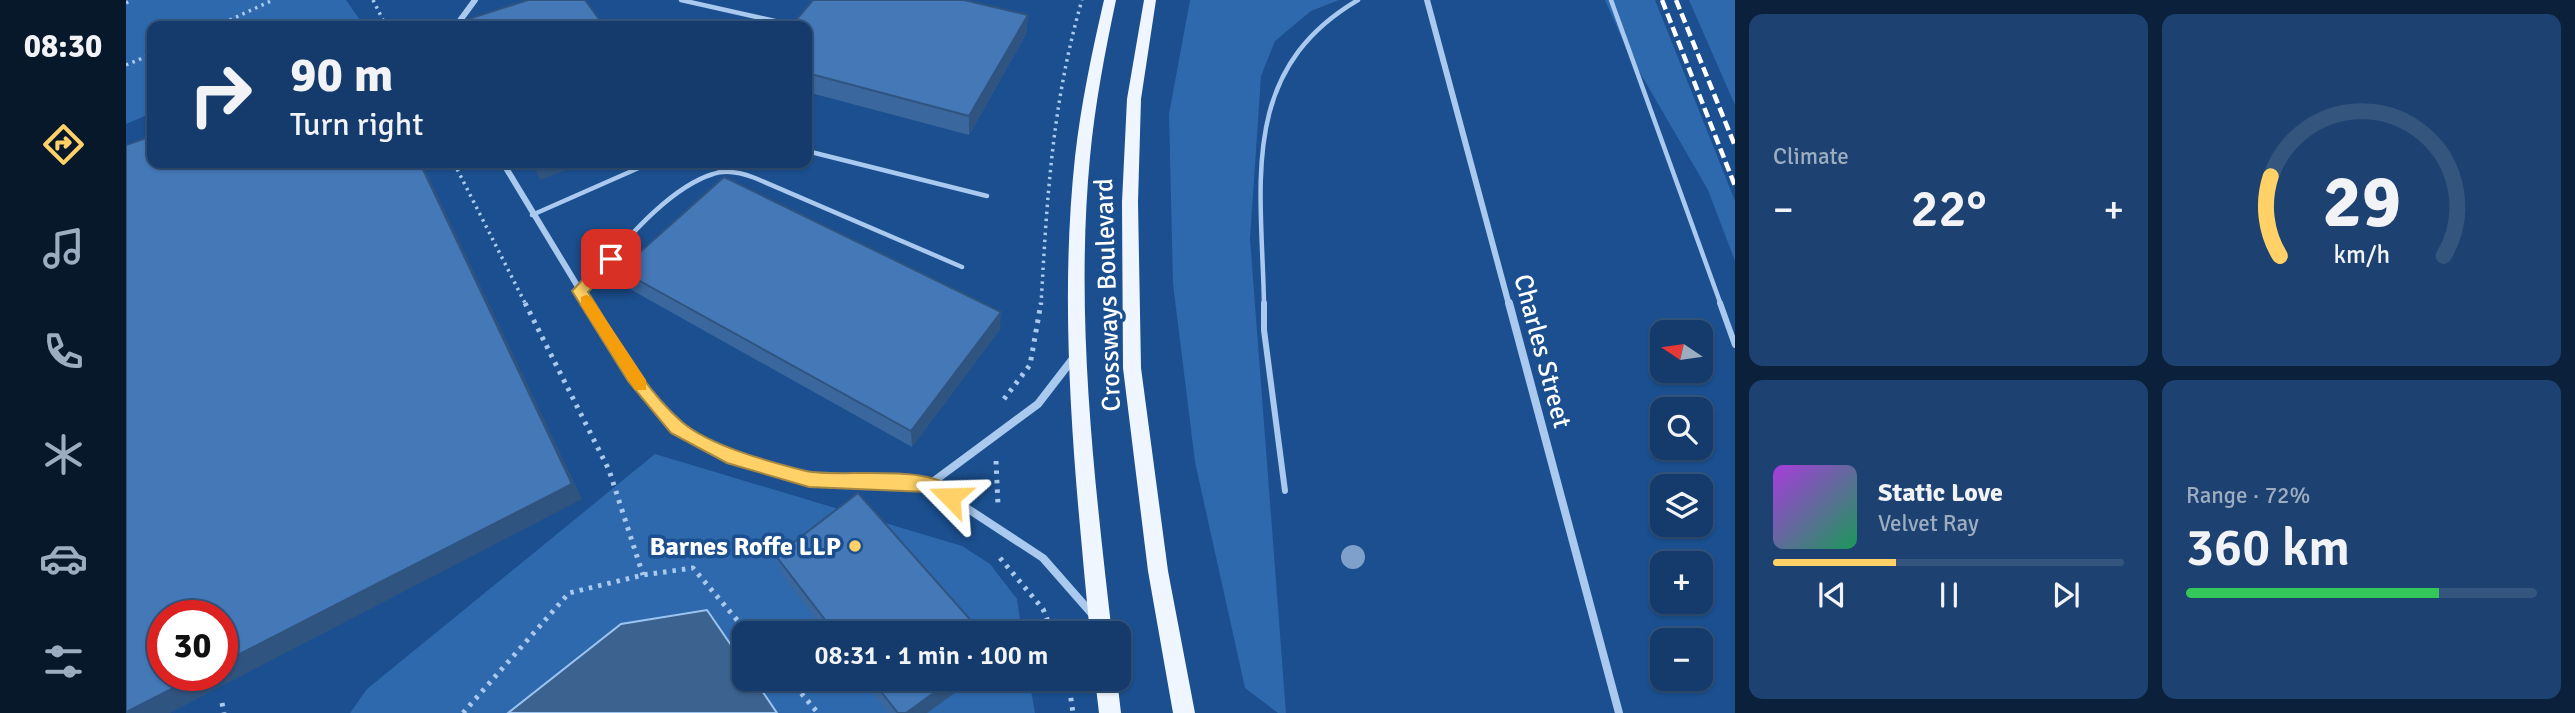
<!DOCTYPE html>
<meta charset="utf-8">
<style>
:root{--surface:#143b6b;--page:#1d4271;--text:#f1f3f6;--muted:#9dadc1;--line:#33557e;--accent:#ffd166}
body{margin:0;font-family:Signika,sans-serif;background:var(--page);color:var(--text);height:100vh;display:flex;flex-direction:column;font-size:26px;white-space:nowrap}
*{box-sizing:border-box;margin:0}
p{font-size:23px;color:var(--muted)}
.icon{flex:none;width:38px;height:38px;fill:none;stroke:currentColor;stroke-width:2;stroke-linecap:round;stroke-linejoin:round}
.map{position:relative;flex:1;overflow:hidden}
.sheet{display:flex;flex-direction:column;gap:14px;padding:14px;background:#0b203b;width:840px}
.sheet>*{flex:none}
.top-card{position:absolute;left:21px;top:21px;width:665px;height:147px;border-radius:14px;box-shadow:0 2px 5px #0004,0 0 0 2px var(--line);background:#143b6b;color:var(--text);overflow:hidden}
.needle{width:46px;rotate:283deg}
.controls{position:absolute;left:1524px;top:320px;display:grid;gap:14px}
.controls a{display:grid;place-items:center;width:63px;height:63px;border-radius:14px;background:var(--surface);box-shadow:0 2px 5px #0004,0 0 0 2px var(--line);font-size:35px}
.speed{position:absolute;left:21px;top:600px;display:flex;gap:14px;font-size:35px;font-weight:700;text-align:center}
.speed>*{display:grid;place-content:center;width:91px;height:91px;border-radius:50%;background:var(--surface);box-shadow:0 2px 5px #0004,0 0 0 2px var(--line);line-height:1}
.speed .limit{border:10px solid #d22;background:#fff;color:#111}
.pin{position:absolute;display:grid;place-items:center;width:60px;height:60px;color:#fff;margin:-30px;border-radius:14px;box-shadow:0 4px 10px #0006}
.me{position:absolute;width:77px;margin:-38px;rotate:292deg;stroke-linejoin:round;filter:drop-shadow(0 0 5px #0008)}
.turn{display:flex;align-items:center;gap:24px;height:147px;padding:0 28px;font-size:32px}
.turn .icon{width:91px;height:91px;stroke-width:2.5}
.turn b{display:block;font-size:49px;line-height:60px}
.big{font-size:52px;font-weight:600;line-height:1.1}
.sheet .card{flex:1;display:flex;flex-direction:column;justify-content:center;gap:10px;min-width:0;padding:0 24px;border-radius:14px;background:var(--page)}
.sheet .dial{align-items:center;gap:0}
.dial svg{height:182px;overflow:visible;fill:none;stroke:var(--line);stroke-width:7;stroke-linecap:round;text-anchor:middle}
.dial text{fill:var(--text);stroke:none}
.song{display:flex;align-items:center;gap:21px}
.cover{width:84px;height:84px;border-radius:10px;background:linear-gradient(135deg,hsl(280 70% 55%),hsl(150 70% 35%))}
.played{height:7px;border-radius:4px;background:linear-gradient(90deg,var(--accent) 35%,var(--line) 35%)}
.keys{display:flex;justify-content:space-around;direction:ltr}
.heat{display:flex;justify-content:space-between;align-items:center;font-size:38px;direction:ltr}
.charge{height:10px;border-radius:5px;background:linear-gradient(90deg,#34c759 72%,var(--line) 0)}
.sheet .tiles{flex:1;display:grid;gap:14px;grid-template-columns:repeat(2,1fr)}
.trip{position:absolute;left:606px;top:621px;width:399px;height:70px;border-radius:14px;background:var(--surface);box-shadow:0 2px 5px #0004,0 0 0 2px var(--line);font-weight:600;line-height:70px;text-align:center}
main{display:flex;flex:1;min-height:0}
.tab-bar{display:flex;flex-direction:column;width:126px;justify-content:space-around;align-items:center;background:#08182b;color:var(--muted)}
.tab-bar .icon{width:49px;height:49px}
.tab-bar .active{color:var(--accent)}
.tab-bar b{font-size:32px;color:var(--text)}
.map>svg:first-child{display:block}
</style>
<main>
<nav class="tab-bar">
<b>08:30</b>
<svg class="icon active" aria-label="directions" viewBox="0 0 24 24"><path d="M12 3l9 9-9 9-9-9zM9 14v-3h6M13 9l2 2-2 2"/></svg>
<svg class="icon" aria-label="music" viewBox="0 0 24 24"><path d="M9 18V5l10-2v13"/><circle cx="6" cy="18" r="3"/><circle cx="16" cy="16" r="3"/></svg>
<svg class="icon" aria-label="phone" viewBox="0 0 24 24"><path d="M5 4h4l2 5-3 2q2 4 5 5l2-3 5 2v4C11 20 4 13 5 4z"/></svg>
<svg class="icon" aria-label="climate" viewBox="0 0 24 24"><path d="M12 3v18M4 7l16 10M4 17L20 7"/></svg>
<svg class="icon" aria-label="car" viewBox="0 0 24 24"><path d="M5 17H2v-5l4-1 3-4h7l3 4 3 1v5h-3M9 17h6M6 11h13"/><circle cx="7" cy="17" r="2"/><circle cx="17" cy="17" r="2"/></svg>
<svg class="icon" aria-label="filters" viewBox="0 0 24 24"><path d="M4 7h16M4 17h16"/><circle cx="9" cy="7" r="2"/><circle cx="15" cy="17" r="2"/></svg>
</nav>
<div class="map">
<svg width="1609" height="713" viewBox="0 0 1609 713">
<rect width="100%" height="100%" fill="#1b4f8f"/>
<path fill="#2e69ad" d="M0,0h220l14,20 -14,6h-194v87l-26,11z
M1064,0h149l-28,11 -36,30 -14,35 -11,163 36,474h-8l-33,-25 -50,-226 -22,-178 -4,-170z
M1479,0h50l80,201v60l-27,-71 -80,-138z
M1563,0h46v105z
M529,454l307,92 28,18 27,35 5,34 -278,1v45h285l6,34h-685l17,-24z"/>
<path fill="#3c6290" stroke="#9cc4f0" stroke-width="2" d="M581,610l37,54v15h10l23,34h-269l113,-89z"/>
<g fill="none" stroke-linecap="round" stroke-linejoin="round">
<path stroke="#a9c9ee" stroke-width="3.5" stroke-dasharray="2.5 4.5" stroke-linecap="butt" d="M247,0l13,26
M0,3l6,-3
M91,26l56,-26
M0,65l26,-11
M328,163l72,142
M915,305c6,-106 11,-202 41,-305"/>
<path stroke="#a9c9ee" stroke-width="5" stroke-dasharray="3.5 6" stroke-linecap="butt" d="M399,303l84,167 34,105
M878,399l26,-34 11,-62
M870,461l2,44
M874,558l43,51 10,25
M663,679l29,34
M942,679l5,34
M96,703l2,10
M337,713l106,-120 74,-18 50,-7 56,66"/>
<path stroke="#a9c9ee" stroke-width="4.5" d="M555,0l116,26
M1485,0l110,305
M681,151l180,45
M406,215l118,-52
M454,291c35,-37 84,-102 133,-117 14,-5 29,-1 42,4l207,89
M1138,305c-2,-120 -27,-234 94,-305"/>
<path stroke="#a9c9ee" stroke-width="6" d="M1138,303v27l21,161
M1594,303l15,42"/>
<path stroke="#a9c9ee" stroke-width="6" d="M1301,0l82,305
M330,26l19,-26
M377,163l86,142"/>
<path stroke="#a9c9ee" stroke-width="8" d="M462,303l45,74 44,51 56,30 76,22 121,4 113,74 50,57
M1383,303l110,410
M804,484l108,-80 37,-48"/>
<path fill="#f0f6ff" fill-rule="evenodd" d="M978,0h12c-11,52 -21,104 -26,157 -15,159 4,319 22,477h-22c-15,-158 -32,-319 -15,-477 6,-53 17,-105 29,-157z
M1018,0h12l-15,99 -3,103 3,166 27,203 27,142h-22l-25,-142 -25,-203 -1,-166 5,-103z
M969,679h22l4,34h-22z"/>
<path stroke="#fff" stroke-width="4.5" stroke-dasharray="10 4.5" stroke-linecap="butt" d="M1536,0l73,186
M1550,0l59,146"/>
</g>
<circle fill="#7ea0ca" cx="1227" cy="557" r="12"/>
<path fill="#3a679d" d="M902,15l-2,19 -57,101 -162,-43v-66z
M494,270l380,59 -88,118 -284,-159z
M650,556l207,78h-156l-44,-58z
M736,679h112l-47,34h-39z"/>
<path fill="#305480" d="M902,15l-2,19 -57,101v-19z
M294,163h2l160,336 -412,214h-44v-1l71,-36h25v-13z
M406,163h53l-45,17z
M875,312l-1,17 -88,118 -1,-16z
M827,679h21l-47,34h-21z"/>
<path fill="#4478b7" stroke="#305480" stroke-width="2" d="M402,0h57l19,26h-146l-2,-3z
M687,0h151l64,15 -59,101 -162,-43v-47h-16z
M26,136v27h268l152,321 -350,179v-47h-59v60h34l-71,36v-567z
M598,177l277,135 -90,119 -291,-161z
M732,493l125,141h-147l-60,-78z
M745,679h82l-47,34h-8z"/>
<path fill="#ffd166" stroke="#a68842" stroke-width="2" d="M485,253l5,2v8l-28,29c28,44 54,95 94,130 28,24 88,40 124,49 35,8 137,-11 153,26l-2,5 -7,3 -23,-13 -118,-5 -82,-24 -56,-30 -43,-52 -56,-90 34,-36z"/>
<path fill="#f59e0b" d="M460,295l5,2 55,83v10h-11l-54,-85v-8z"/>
<circle fill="#ffd166" stroke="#1b4f8f" stroke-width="2.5" cx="729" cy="546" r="7"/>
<g text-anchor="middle" stroke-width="7" stroke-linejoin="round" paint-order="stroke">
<g font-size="26" fill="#fff" stroke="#1b4f8f">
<text transform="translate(981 295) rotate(-92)" y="9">Crossways Boulevard</text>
<text transform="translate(1417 351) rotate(75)" y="9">Charles Street</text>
</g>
<g font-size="26" font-weight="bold" fill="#fff" stroke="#1b4f8f" text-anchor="end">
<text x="715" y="555">Barnes Roffe LLP</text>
</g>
</g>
</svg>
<div class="controls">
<a><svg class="needle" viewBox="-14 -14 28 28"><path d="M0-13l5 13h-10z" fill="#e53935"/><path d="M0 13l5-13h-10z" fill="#9dadc1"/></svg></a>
<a><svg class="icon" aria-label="search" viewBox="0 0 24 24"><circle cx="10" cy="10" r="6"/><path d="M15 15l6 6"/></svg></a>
<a><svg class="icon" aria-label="layers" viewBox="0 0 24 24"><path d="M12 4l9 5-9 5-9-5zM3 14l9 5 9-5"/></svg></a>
<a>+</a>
<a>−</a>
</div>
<div class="speed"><div class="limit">30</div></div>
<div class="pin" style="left:485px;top:259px;background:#d93025"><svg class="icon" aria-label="arrive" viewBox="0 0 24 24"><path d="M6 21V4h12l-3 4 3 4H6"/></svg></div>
<svg class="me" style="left:824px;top:497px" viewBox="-20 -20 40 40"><path d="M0-17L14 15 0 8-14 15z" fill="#ffd166" stroke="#fff" stroke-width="4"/></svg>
<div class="trip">08:31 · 1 min · 100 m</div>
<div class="top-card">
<div class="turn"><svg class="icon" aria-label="right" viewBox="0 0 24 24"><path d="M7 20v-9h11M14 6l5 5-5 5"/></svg><div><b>90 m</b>Turn right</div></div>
</div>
</div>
<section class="sheet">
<div class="tiles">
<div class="card"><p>Climate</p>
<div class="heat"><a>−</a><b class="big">22°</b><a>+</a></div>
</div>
<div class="card dial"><svg viewBox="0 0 100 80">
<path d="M14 69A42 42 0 1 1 86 69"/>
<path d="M14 69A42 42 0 0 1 10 34" stroke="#ffd166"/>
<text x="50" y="56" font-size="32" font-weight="700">29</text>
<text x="50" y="72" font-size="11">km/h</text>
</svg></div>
<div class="card">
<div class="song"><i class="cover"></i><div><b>Static Love</b><p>Velvet Ray</p></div></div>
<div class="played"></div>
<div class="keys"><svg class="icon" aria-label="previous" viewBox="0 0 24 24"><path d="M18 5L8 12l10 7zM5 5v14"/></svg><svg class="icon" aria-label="pause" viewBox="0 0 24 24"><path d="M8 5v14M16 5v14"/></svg><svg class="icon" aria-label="next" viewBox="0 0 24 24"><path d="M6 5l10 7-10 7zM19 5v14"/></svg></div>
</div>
<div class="card"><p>Range · 72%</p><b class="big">360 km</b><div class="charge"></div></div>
</div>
</section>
</main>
